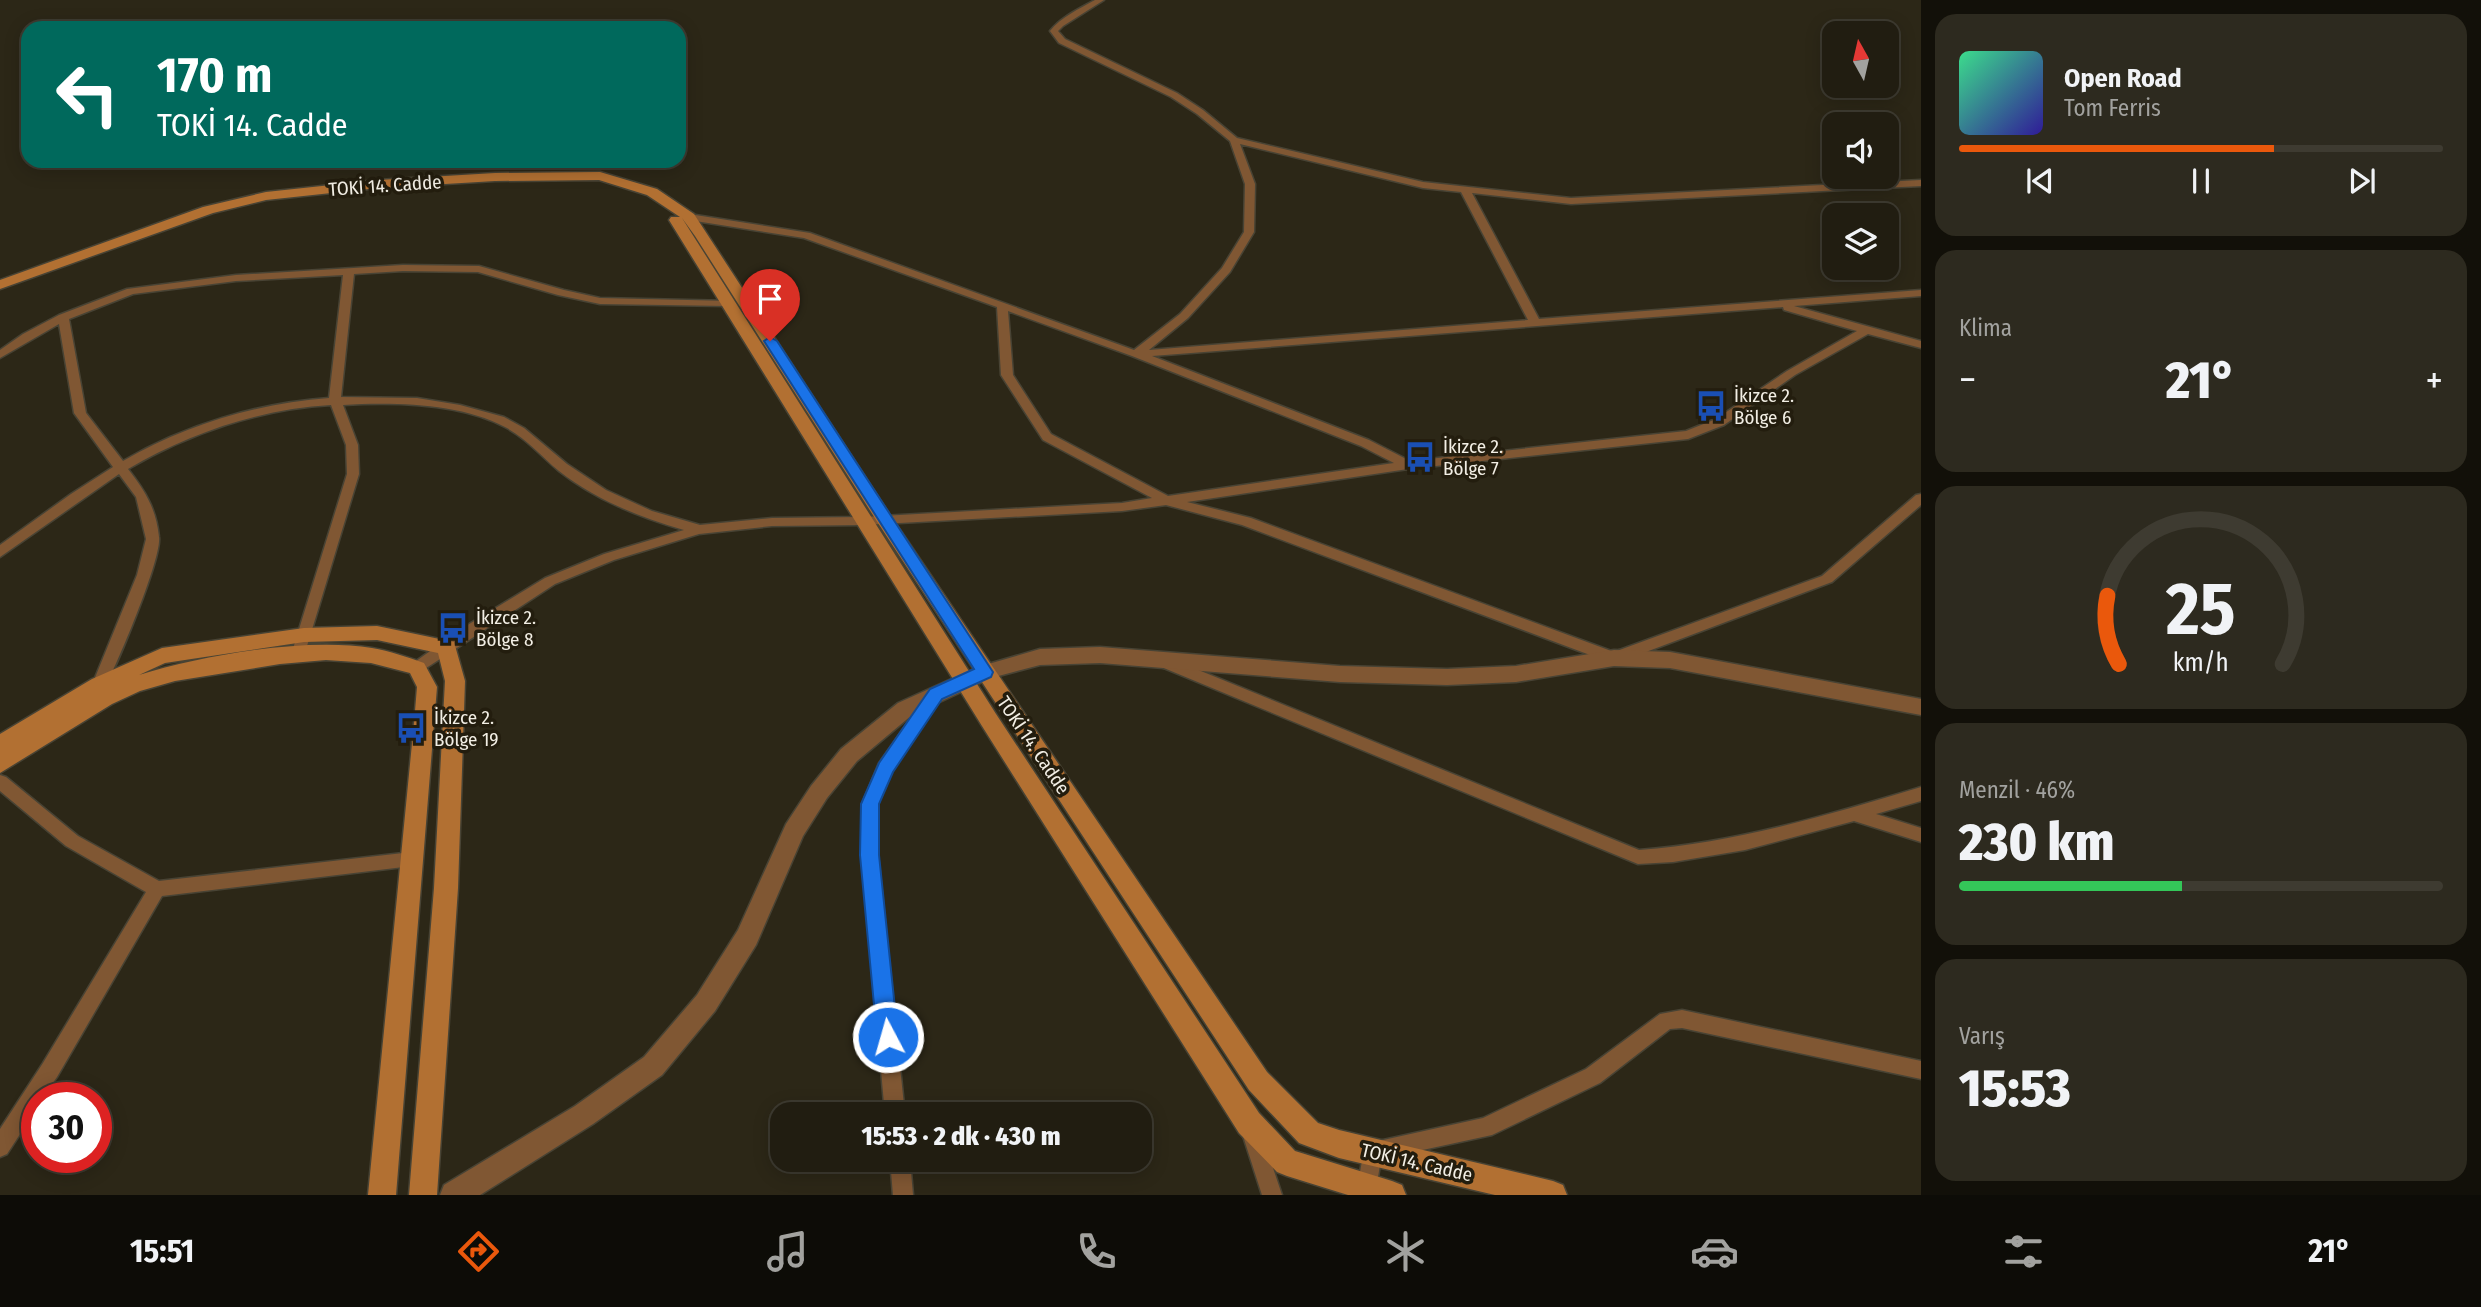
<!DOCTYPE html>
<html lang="tr">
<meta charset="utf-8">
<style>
:root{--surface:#211d11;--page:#2d2a1f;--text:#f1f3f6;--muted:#a2a29f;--line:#3e3b31;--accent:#ea580c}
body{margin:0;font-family:"Fira Sans Condensed",sans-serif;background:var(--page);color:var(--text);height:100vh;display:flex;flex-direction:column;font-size:26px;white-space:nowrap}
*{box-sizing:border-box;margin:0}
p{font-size:23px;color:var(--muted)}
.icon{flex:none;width:38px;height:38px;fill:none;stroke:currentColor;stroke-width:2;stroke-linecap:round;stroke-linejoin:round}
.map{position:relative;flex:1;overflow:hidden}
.panel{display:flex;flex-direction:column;gap:14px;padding:14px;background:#121009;width:560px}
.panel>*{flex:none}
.guide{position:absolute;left:21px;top:21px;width:665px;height:147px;border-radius:21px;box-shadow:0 4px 18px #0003,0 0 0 2px var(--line);background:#00695c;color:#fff;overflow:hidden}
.needle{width:46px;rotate:352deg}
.controls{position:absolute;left:1822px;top:21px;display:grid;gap:14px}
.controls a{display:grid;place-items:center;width:77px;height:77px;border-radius:14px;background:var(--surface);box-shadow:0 4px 18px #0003,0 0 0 2px var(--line);font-size:35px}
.speed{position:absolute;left:21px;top:1082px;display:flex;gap:14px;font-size:35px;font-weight:700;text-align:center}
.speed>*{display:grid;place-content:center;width:91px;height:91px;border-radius:50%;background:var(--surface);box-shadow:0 4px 18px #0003,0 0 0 2px var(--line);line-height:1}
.speed .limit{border:10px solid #d22;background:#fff;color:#111}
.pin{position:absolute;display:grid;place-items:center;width:60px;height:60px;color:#fff;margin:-72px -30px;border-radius:50% 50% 50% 0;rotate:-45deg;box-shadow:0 0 7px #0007}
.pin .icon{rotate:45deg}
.me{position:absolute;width:77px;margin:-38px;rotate:354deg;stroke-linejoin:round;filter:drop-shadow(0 0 5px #0008)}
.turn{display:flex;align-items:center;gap:24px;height:147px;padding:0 21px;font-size:32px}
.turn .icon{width:91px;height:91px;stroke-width:2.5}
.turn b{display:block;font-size:49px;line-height:60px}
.big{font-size:52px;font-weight:800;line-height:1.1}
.panel .tile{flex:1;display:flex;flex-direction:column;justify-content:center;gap:10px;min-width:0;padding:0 24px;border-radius:21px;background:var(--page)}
.panel .dial{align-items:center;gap:0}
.dial svg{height:182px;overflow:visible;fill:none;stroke:var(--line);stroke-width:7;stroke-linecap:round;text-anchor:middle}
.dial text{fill:var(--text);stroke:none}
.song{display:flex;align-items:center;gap:21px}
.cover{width:84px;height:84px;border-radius:10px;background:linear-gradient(135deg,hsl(150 70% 55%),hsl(250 70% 35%))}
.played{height:7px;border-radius:4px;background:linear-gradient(90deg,var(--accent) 65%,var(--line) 65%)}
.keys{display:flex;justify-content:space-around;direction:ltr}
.heat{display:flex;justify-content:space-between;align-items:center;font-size:38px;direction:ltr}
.charge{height:10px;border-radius:5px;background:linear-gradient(90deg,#34c759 46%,var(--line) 0)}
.trip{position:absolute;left:770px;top:1102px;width:382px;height:70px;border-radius:21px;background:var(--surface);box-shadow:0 4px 18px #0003,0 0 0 2px var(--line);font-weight:800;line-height:70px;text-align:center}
.menu{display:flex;height:112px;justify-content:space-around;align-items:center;background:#0d0c07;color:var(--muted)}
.menu .icon{width:49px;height:49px}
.menu .active{color:var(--accent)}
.menu b{font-size:32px;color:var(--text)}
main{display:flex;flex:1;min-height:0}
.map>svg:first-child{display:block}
</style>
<main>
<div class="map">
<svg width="1921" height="1195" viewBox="0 0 1921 1195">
<rect width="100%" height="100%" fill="#2c2717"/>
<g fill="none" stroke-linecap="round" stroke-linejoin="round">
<defs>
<path id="minor" d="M1095,0h9l-41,26 -5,5 7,8 112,54 26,17 34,28 186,44 148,16 350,-18v6l-350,18 -99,-11 67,126 382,-29v6l-127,10 127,35v7l-53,-14 -73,41 -71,50 -36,14 -280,30 -221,33 64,16 363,134 208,-76 94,-81 5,-1v11l-89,77 -218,82 -372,-139 -76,-20 -44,6 -259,14 -91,1 -73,8 -85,26 -59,24 -138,90 -5,-2 -2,-4 2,-4 49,-35 84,-51 59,-24 80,-24c-45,-13 -88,-30 -125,-59 -18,-15 -33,-33 -54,-44 -45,-24 -112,-25 -162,-22l15,40 1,29 -55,182h-10l-2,-4 55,-178 -1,-29 -15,-40c-71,4 -142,28 -203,64 17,22 28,39 31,68 3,21 -42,128 -55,152h-10l-2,-4 45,-110 9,-36 -10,-42 -17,-23 -119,83v-12l71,-51 42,-27 -39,-54 -15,-89 -59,34v-8l23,-16 36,-19 68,-26 109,-14 167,-10 76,1 85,24 36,8 132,3 1,2 -5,3 -128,-2 -42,-9 -80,-23 -75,-1 -49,3 -13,123 76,1 43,7 44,12 20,11 43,36 39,26 46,21 48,14 72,-7 91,-1 259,-14 30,-5 -109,-58 -42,-65 -4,-68 -193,-69 -115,-18 -5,-3 5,-3 121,19 324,117 46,-36 42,-46 22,-36 1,-48 -15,-43 -33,-27 -26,-17 -112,-54 -9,-12c11,-14 29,-22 45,-31zM1240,144l183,44 38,4 67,128 -379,30 39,-32 42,-46 24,-40 1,-48zM343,275l-14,123c-71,5 -145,27 -206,63l-37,-48 -17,-94 64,-25 103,-13zM1783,307l1,3 73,21 -70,40 -71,48 -30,12 -276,30 -41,-21 -217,-84zM1008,311l124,45 229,90 33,17 -226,33 -117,-62 -38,-59z
M1164,656l475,194c97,-7 189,-35 282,-63v14l-45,13 45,14v14l-67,-21 -109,29 -72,12 -35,2 -479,-198 -2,-4 2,-4z
M935,689l5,2 3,4 -51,76 -14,33v51l27,260h-20l-23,-260v-51l17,-41 51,-72z
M0,775l6,2 72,59 81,45 253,-29 6,2 2,5 -2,5 -6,2 -250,30 -105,181 -14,20h-6v11l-30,46 -7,3v-28l43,-66 103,-171 -80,-46 -66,-55z
M1682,1010l239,51v18l-239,-51 -12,1 -70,54 -108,52 -111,24 -6,36h-16l-2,-6 8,-45 118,-26 103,-49 74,-55z
M1253,1126l7,3 22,66h-20l-19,-59 3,-7z
M890,1160h20l3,35h-20z"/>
<path id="tertiary" d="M1100,647l240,19 107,3 69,-3 98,-16 56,2 251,47v16l-251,-47 -56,-2 -98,16 -69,3 -107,-3 -240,-19 -60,2 -49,13 -79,37 -55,46 -30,37 -24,38 -47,109 -41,66 -53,64 -69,49 -113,71h-40l4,-10 131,-79 69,-49 53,-62 41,-65 48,-106 25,-38 30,-37 57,-46 80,-36 62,-18z"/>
<path id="secondary" d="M600,172l57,17 37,25 196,301 377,557 51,51 21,7 214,51 10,4 4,10h-72l-156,-37 -40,-15 -50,-53 -371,-567 -183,-287 -13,-18 314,496 263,399 36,38 97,30 10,4 4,10h-58l-61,-19 -10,-4 -38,-39 -257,-407 -313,-506 2,-3h9l-33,-22 -48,-15 -104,1 -117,7 -112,12 -53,13 -213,76v-9l203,-73 63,-15 112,-12 117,-7z
M377,626l77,16 11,39 -7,207 -21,307h-28l25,-307 11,-207 -7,-28 -61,-13 -73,2 -139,21 -26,12c64,-20 167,-38 233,-27 18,3 35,9 52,15l13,24 -41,508h-28l46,-472 3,-36 -7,-14 -39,-10 -45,-3 -46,4 -105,17 -35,10 -28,13 -112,69v-39l92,-55 70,-31 142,-20z"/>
</defs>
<use href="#minor" stroke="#484334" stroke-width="3"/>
<use href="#tertiary" stroke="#484334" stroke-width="3"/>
<use href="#secondary" stroke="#484334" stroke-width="3"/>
<use href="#minor" fill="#805733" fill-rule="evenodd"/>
<use href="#tertiary" fill="#805733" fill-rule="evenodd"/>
<use href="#secondary" fill="#b27032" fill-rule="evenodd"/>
</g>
<path fill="#1a73e8" stroke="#114b97" stroke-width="2" d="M770,337l7,4 216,331 -2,5 -49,22 -49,73 -14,32v51l19,182 -3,7 -7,3 -8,-3 -3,-7 -17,-182 1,-51 18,-41 51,-74 44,-20 -210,-328z"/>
<defs>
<symbol id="bus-bare" viewBox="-9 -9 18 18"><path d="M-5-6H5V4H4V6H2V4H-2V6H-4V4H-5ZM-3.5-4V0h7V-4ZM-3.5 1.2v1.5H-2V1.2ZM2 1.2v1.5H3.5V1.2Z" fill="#1a4fb4" stroke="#231d0e" stroke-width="2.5" paint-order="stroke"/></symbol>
</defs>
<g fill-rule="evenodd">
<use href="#bus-bare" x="1689" y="384" width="44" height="44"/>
<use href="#bus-bare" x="1398" y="435" width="44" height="44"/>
<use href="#bus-bare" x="431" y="606" width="44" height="44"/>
<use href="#bus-bare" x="389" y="706" width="44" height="44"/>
</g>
<g text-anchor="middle" stroke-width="7" stroke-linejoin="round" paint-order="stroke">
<g font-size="19" fill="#f2eee4" stroke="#231d0e">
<text transform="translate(385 185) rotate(-4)" y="7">TOKİ 14. Cadde</text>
<text transform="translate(1034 745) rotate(56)" y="7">TOKİ 14. Cadde</text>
<text transform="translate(1417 1162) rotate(13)" y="7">TOKİ 14. Cadde</text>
</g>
<g font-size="19" fill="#f2eee4" stroke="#231d0e" text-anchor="start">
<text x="1734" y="402">İkizce 2.<tspan x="1734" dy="22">Bölge 6</tspan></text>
<text x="1443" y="453">İkizce 2.<tspan x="1443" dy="22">Bölge 7</tspan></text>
<text x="476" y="624">İkizce 2.<tspan x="476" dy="22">Bölge 8</tspan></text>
<text x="434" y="724">İkizce 2.<tspan x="434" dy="22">Bölge 19</tspan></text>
</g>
</g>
</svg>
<div class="controls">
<a><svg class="needle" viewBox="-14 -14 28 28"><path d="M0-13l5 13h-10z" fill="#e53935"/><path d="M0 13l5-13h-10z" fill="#a2a29f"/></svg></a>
<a><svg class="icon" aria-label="sound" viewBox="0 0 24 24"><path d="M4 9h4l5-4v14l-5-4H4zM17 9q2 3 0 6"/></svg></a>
<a><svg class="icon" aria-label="layers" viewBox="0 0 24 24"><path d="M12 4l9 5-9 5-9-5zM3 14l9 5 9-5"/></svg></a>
</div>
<div class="speed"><div class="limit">30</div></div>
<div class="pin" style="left:770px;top:341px;background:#d93025"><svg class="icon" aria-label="arrive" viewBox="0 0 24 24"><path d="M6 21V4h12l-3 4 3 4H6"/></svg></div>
<svg class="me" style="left:888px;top:1037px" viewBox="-20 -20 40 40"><circle r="17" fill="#1a73e8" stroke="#fff" stroke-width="3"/><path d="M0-11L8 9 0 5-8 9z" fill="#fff"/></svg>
<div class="trip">15:53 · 2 dk · 430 m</div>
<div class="guide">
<div class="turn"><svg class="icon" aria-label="left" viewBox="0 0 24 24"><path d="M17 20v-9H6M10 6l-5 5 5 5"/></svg><div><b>170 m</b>TOKİ 14. Cadde</div></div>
</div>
</div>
<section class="panel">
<div class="tile">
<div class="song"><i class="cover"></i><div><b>Open Road</b><p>Tom Ferris</p></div></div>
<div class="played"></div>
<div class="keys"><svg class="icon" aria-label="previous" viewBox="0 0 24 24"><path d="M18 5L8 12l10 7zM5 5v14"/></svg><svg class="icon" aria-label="pause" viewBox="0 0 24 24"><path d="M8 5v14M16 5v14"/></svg><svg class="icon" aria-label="next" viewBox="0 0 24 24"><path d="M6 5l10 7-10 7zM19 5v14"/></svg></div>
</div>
<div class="tile"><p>Klima</p>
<div class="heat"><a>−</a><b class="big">21°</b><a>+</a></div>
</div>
<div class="tile dial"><svg viewBox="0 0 100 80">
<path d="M14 69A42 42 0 1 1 86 69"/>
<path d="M14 69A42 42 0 0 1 9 39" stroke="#ea580c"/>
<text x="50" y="56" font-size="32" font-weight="700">25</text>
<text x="50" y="72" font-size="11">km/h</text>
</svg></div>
<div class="tile"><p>Menzil · 46%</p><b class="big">230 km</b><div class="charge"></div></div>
<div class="tile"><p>Varış</p><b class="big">15:53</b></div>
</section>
</main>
<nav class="menu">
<b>15:51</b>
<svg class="icon active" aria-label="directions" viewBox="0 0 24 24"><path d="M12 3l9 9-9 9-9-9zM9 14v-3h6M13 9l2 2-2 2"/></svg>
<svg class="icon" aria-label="music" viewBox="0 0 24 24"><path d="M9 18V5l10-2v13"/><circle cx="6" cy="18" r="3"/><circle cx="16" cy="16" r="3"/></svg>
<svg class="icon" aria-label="phone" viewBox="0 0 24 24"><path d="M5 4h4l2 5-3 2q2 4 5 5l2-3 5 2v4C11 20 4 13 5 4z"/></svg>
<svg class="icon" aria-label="climate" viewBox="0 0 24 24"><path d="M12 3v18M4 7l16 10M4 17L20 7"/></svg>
<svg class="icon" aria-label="car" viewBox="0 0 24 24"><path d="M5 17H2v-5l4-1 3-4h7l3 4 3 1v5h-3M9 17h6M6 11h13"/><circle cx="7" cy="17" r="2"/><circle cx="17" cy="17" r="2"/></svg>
<svg class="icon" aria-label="filters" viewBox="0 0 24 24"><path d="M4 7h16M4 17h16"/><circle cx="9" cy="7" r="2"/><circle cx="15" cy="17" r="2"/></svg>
<b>21°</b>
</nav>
